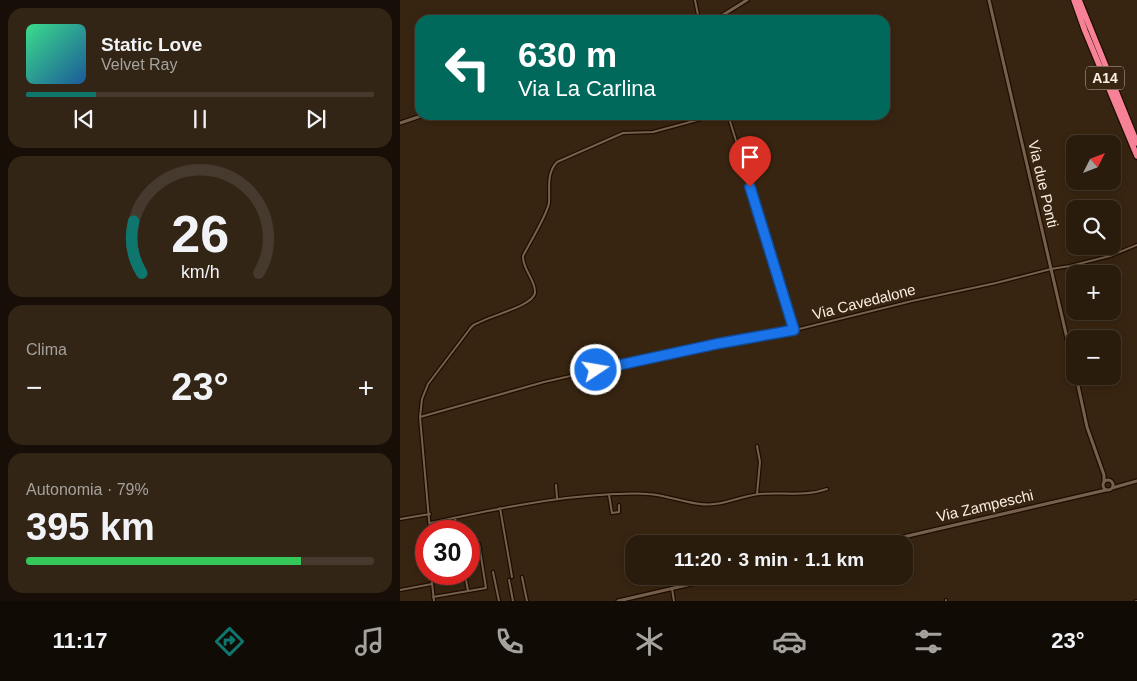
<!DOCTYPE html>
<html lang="it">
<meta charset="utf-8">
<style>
:root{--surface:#2a1c0d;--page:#322516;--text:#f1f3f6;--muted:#a5a19d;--line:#463a2e;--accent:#0f766e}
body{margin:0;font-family:Helvetica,sans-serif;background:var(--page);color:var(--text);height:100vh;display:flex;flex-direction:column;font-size:19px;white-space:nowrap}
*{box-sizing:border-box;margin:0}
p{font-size:16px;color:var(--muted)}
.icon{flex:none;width:28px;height:28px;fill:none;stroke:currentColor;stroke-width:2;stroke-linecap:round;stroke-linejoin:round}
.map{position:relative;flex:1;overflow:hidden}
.drawer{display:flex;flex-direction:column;gap:8px;padding:8px;background:#170f07;width:400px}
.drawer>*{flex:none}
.banner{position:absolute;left:15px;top:15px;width:475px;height:105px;border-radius:15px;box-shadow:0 2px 8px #0003,0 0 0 1px var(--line);background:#00695c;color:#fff;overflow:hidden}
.needle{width:32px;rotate:48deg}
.controls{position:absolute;left:666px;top:135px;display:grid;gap:10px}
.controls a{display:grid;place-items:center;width:55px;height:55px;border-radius:10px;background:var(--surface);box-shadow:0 2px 8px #0003,0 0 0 1px var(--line);font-size:25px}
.speed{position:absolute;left:15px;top:520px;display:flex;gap:10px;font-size:25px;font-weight:700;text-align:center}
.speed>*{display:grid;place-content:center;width:65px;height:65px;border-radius:50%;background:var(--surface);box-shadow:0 2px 8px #0003,0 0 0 1px var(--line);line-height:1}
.speed .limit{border:8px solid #d22;background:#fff;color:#111}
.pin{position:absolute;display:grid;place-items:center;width:42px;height:42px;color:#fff;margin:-51px -21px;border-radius:50% 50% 50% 0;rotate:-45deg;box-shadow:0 0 5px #0007}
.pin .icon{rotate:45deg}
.me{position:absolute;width:55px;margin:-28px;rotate:78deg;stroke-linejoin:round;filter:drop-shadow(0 0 4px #0008)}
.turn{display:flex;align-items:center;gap:18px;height:105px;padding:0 20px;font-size:22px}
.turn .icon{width:65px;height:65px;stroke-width:2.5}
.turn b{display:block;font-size:35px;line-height:42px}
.big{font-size:38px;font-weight:700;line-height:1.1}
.drawer .widget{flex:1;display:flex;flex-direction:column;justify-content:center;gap:8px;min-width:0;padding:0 18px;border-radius:15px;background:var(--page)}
.drawer .dial{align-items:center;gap:0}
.dial svg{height:130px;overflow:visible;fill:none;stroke:var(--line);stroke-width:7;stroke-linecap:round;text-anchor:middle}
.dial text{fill:var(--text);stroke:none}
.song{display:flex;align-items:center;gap:15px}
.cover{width:60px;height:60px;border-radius:8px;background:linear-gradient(135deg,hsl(150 70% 55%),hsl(210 70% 35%))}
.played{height:5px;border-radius:2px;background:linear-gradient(90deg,var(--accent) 20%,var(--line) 20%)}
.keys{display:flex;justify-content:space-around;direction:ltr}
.heat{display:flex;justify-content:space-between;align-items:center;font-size:28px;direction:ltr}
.charge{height:8px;border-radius:4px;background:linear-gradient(90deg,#34c759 79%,var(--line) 0)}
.trip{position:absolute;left:225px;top:535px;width:288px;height:50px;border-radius:15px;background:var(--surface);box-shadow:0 2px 8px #0003,0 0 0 1px var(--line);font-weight:700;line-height:50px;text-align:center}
.tab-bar{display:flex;height:80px;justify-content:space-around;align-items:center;background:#110b05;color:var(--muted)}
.tab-bar .icon{width:35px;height:35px}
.tab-bar .selected{color:var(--accent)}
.tab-bar b{font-size:22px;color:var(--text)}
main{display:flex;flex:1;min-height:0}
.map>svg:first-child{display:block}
</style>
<main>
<section class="drawer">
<div class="widget">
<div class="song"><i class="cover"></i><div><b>Static Love</b><p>Velvet Ray</p></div></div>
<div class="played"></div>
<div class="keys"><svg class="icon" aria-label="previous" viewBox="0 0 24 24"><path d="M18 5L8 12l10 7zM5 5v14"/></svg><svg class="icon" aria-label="pause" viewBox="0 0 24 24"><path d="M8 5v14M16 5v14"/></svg><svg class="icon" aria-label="next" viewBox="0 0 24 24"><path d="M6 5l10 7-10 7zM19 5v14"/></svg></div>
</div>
<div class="widget dial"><svg viewBox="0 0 100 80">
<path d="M14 69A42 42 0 1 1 86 69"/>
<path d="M14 69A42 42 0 0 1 9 37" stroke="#0f766e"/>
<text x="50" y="56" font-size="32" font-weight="700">26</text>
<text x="50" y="72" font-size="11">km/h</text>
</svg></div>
<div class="widget"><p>Clima</p>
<div class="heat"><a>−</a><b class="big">23°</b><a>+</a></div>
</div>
<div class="widget"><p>Autonomia · 79%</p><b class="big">395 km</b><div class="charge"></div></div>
</section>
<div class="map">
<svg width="737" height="601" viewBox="0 0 737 601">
<rect width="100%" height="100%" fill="#382511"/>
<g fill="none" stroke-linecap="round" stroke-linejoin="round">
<defs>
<path id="minor" d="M295,0l4,20
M328,115l67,215
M20,417l124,-35 137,-31 69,-14 45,-7 117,-29 84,-18 55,-14 19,-3 40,-10 27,-11
M156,485l1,13
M357,494l3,-32 -3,-16
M209,495l3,18 7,-1v-7
M100,508l12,69
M55,518l2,13
M0,519l30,-5
M30,523c61,-13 121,-26 184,-29 11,0 23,-1 34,0 17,1 35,8 52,10 21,3 39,-8 60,-10 23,-2 45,3 67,-5
M30,531l-10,-114 2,-18 6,-15 41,-54c2,-3 5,-6 9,-7 11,-7 55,-17 57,-30 1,-13 -13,-24 -12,-37 6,-12 24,-41 26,-53 1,-15 -3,-29 8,-41l66,-29 30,-1 63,-17
M93,572l6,29
M31,574l3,27
M65,574l3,17
M122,577l5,24
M109,580l4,21
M272,589l2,12
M0,590l32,-6
M33,597l53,-9 -7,-44 -8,2 1,4 8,-1
M546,600v1
M736,601h1"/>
<path id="tertiary" d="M589,0l86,373
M315,20l32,-20
M0,123l24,-8
M676,376l11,51 17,48v7
M703 485a5 5 0 1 1 10 0a5 5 0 1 1-10 0Z
M712,488l25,-7
M473,544l233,-54
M218,601l108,-25"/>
<path id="motorway" d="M674,0l11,31 52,125
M679,0l58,143"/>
</defs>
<use href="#minor" stroke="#1f0d00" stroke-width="4.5"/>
<use href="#tertiary" stroke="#1f0d00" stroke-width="5.5"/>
<use href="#motorway" stroke="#1f0d00" stroke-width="8"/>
<use href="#minor" stroke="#78614c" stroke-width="2"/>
<use href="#tertiary" stroke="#78614c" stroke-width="3"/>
<use href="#motorway" stroke="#f78297" stroke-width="5.5"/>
</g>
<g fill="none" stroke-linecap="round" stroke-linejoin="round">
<defs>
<path id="route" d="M196,370l120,-26 78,-14 -44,-143"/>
</defs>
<use href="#route" stroke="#114b97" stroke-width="12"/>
<use href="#route" stroke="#1a73e8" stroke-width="9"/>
</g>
<g text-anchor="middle" stroke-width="5" stroke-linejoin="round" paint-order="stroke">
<rect fill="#382511" stroke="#c0b2a3" stroke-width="1" x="686" y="66.5" width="38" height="23" rx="4"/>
<g font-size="14" font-weight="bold" fill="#fbeee2">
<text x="705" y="83">A14</text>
</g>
<g font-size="15" fill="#fbeee2" stroke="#382511">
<text transform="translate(643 184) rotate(77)" y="5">Via due Ponti</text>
<text transform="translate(464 302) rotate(-14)" y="5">Via Cavedalone</text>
<text transform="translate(585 506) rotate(-13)" y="5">Via Zampeschi</text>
</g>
</g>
</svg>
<div class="controls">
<a><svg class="needle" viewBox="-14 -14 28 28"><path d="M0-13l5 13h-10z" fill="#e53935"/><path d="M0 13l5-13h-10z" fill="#a5a19d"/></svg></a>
<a><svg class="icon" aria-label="search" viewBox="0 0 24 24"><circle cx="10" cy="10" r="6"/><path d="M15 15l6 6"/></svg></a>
<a>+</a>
<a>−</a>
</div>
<div class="speed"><div class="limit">30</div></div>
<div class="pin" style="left:350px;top:187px;background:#d93025"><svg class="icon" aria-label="arrive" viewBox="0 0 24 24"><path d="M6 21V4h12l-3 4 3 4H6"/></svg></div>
<svg class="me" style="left:196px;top:370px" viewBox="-20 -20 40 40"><circle r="17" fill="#1a73e8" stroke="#fff" stroke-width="3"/><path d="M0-11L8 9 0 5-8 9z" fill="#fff"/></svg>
<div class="trip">11:20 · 3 min · 1.1 km</div>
<div class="banner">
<div class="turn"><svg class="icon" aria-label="left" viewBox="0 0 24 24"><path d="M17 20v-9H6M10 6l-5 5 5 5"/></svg><div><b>630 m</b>Via La Carlina</div></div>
</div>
</div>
</main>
<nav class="tab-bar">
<b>11:17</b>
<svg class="icon selected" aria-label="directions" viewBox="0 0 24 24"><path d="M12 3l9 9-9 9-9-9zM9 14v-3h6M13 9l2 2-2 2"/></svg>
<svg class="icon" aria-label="music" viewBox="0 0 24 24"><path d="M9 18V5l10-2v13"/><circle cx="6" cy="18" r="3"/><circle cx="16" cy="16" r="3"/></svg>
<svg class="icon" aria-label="phone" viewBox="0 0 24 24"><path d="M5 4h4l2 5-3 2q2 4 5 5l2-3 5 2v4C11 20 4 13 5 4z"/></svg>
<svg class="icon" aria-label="climate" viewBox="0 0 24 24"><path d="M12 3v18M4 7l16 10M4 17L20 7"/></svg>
<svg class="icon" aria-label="car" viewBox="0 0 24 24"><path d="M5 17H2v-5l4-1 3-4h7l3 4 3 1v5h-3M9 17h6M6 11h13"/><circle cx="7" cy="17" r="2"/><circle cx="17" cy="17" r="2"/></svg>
<svg class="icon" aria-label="filters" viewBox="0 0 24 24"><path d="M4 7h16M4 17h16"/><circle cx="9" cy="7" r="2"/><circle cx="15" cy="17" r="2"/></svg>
<b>23°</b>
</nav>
